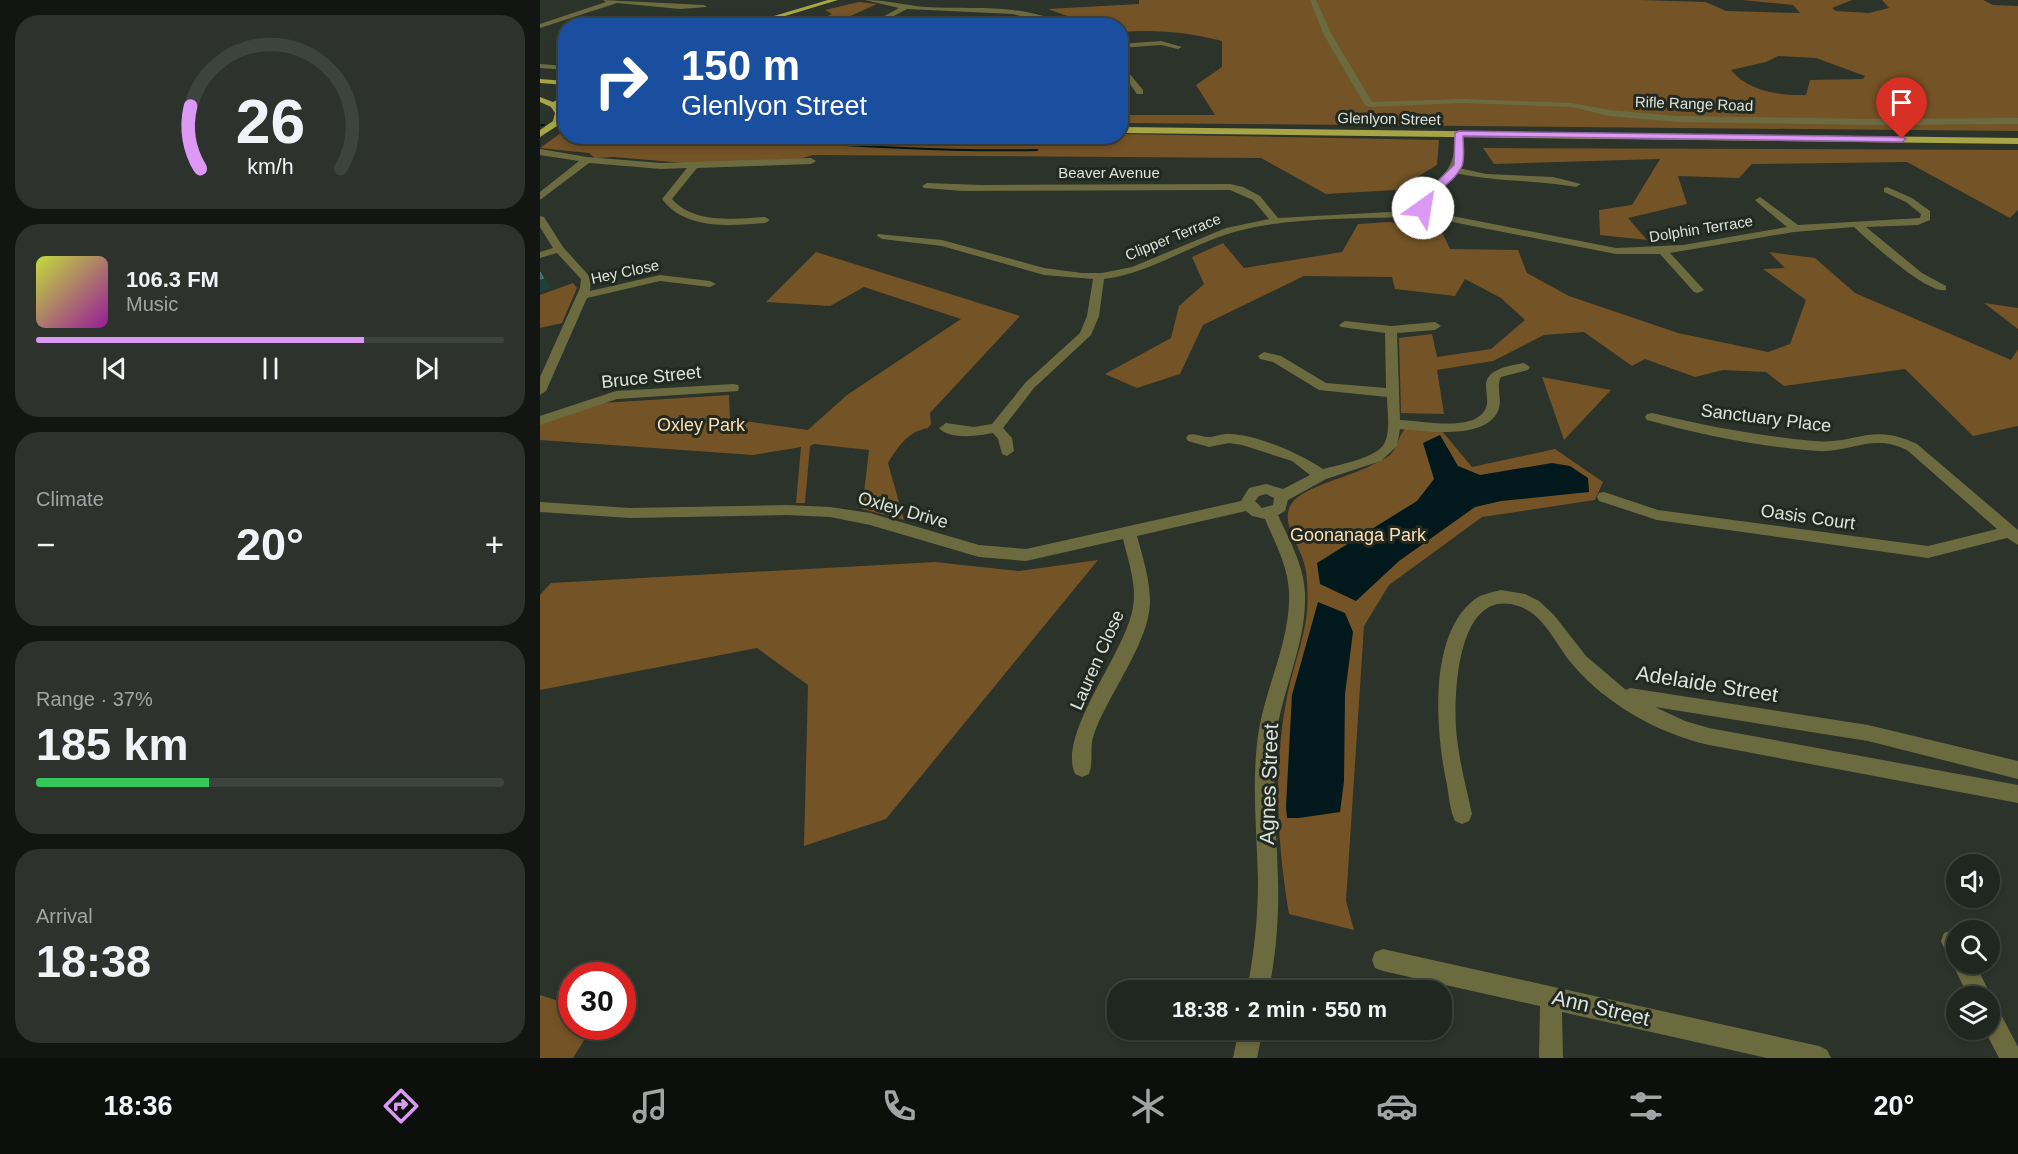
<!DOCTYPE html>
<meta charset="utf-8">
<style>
:root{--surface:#202620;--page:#2d322d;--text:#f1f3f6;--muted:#a2a5a5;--line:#3d433e;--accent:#dc99f4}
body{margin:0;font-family:Arial,sans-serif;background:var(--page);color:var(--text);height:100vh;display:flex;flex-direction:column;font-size:22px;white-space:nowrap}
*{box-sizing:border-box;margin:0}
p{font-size:20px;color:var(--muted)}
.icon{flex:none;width:33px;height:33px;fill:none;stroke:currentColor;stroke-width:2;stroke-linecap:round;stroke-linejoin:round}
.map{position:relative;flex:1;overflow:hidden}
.panel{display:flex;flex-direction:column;gap:15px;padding:15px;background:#121512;width:540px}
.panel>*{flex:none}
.hud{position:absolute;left:18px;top:18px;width:570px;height:126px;border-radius:24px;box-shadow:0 3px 9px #0003,0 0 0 2px var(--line);background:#1a4fa0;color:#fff;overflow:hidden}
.buttons{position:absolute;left:1406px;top:854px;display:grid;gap:12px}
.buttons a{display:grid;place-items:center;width:54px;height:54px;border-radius:50%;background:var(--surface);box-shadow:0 3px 9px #0003,0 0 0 2px var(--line);font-size:30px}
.speed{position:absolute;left:18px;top:962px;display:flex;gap:12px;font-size:30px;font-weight:700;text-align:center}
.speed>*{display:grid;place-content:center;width:78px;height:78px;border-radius:50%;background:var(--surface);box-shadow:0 3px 9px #0003,0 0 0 2px var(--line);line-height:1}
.speed .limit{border:9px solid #d22;background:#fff;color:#111}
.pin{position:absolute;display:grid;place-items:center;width:51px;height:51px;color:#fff;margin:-62px -26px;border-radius:50% 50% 50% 0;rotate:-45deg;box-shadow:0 0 6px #0007}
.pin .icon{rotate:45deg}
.me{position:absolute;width:66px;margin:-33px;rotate:32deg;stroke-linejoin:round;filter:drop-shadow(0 0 4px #0008)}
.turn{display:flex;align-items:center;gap:21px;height:126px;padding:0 24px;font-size:27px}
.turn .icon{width:78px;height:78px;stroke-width:2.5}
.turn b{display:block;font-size:42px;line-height:51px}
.big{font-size:45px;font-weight:700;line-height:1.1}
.panel .widget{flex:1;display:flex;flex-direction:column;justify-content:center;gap:9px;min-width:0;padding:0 21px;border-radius:24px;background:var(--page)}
.panel .dial{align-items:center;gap:0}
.dial svg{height:156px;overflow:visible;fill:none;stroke:var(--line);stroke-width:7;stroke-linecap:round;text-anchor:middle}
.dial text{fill:var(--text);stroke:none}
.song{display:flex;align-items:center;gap:18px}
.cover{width:72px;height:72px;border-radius:9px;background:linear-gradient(135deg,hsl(70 70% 55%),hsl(300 70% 35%))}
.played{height:6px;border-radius:3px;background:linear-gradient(90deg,var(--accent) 70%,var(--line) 70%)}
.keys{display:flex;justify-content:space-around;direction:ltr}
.heat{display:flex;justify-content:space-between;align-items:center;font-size:33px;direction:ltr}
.charge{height:9px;border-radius:4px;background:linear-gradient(90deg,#34c759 37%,var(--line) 0)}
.trip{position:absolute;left:567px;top:980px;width:345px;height:60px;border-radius:24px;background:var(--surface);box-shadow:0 3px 9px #0003,0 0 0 2px var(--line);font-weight:700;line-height:60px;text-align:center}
.menu{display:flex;height:96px;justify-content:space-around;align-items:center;background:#0d0f0d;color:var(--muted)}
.menu .icon{width:42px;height:42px}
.menu .current{color:var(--accent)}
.menu b{font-size:27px;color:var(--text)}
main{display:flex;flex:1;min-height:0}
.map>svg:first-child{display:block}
</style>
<main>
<section class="panel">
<div class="widget dial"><svg viewBox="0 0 100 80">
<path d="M14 69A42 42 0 1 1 86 69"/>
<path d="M14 69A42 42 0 0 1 9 37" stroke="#dc99f4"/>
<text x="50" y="56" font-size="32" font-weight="700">26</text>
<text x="50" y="72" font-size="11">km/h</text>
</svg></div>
<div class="widget">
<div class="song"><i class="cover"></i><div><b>106.3 FM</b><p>Music</p></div></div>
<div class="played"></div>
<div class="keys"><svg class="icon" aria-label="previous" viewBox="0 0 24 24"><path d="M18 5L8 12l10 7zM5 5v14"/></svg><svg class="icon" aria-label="pause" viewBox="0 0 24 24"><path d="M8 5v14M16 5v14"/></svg><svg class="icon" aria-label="next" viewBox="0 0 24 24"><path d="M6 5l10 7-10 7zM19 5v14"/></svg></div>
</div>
<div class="widget"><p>Climate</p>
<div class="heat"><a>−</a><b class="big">20°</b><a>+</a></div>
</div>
<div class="widget"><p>Range · 37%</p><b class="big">185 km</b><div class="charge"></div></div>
<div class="widget"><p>Arrival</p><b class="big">18:38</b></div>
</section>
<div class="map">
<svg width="1478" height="1058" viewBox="0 0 1478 1058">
<rect width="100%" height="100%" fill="#2b332a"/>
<path fill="#745326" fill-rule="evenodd" d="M599,0h501l66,2 20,9 74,2 -7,-8 -51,-5h110l-20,8 4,3 33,2 20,-5 -7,-8h101l10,5 25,1v125l-897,-8v-8h94l-19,-30 26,-18v-26c-34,-9 -66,-12 -101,-9l-1,-6 -28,-1 -44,-16 91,-5zM1238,56l38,2 49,18 -2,3 -53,1 -4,15c-26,1 -58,-4 -75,-25l35,-8z
M319,2l18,2 -46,21h-24l25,-11 -7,-4z
M25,130l1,6h554l1,-2 318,6 -2,25 -41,25 -70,4 -65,-36 -448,-3 -14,4 -114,4 -71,-6 -19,1 -6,-5 -49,-5z
M943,148l535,2v60l-8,8 -103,-56 -155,2 -13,14 -61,-2 9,28 -59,14 19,22 -47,-5 -1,-25 33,-5 28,-46 -166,5z
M850,222l50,6 10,21 68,1 9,23 42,23 109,37 90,19 22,-8 16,-44 -43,-31 22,-1 -16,-16 46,6 40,35 156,67 7,-11v77l-45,10 -68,-67 -121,17 -18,-14 -43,-2 -28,7 -50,-18 -13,7 -48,-34 -40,3 -51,26 -56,9 7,44 -43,-1 -2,-75 33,-4 5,23 54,-8 34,-29 -24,-22 -36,-19 -10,17 -60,-7 -3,-12 -88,-1 -101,49 -23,49 -43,14 -32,-14 66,-36 8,-32 25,-22 -12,-27 31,-14 21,25 98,-16 16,-28z
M276,252l204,64 -90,97 1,11 -3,4c-19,3 -30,18 -40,35l16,57 -42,-11 7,-59 -55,-6 -4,2 -5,57h-9l5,-56 -48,8 -213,-15v-22l46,-14 143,-9 1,24 78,11 39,-35 114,-76 -97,-32 -34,19 -64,-4z
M33,283l4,5 -15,35 -22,5v-33z
M1444,303l34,5v21z
M1002,377l69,13 -47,50z
M866,428l35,2 31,37 83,-18 48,33 -8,18 -113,17 -93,68 -25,41 -18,275 8,29 -65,-16c-12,-73 -16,-145 -2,-217 5,-28 17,-56 20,-85 1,-13 1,-36 -3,-49 -5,-19 -25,-42 -12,-60 11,-16 59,-27 78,-37 6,-3 15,-7 20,-11 8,-7 8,-20 16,-27z
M558,560l-212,259 -82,27 4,-161 -51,-37 -217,42v-95l11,-12 384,-21 84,9z
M0,995l31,10 1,21h21l-20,32h-33z"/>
<path fill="#01181c" d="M900,435l18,31 22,9 72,-12 18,3 18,12 1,14 -88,9 -26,6 -76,54 -43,40 -36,-17 -3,-21 100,-62 17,-22 -11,-36z
M778,602l27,11 8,19 -8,62 -1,87 -4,31 -41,6h-12l-1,-12 6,-111z"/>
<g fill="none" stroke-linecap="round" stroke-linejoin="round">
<path stroke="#01181c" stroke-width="2" d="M0,125h4
M184,136c104,9 209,16 313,14"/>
<path fill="#6c6b40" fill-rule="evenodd" d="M63,0l101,5 3,2 -27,2 -63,-6 -77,25v-4l66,-22z
M325,0c20,0 40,5 60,7 46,3 99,-5 141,19h-11l-42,-12 -106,-5 -32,17h-9l33,-18z
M770,0h6l16,35 40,67 90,-3 110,4 37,7 68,6 191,3 150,-1v6l-150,1 -191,-3 -68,-6 -37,-9 -110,-4 -93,4 -4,-2 -41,-70z
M621,41l21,6 -4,2 -17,-4 -41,3v-4z
M580,62l23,28v4h-6l-17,-24z
M0,64l26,2v4l-26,-2z
M919,130l4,3 1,15 -5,20 27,6 67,3 28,7 -5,3c-40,-7 -81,-5 -121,-14l-33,37h-6l-2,-2c22,-30 43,-33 41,-75z
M0,149l47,8 74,6 150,-5 5,3 -5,3 -114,4 -25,31c22,25 62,20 93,18l5,3 -5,3c-35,3 -80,7 -103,-24l25,-31 -26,1 -72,-6 -49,37v-8l39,-31 -39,-6z
M387,183l54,2 249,-1 13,3 17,9 18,22 130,-7 5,3 -5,3c-57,2 -119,0 -174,15 -45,13 -83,41 -130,47l-5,37 -8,19 -57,53 -31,40 9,10 2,13 -7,5 -5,-2 -4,-15 -5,-6c-15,3 -43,7 -54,-5l7,-5 28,4 18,-3 34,-42 54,-49 7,-17 6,-37 -49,-4 -102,-29 -60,-7 -5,-3 1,-2 64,6 102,28 38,5h20l30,-6 94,-39 43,-9 -16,-19 -23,-10 -267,1 -39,-3 -2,-2z
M1347,187l25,11 18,13v9l-12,5 -52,2 56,46 24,13v4c-19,4 -77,-49 -92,-63l-60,5 -124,21 34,37 -6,3 -4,-1 -34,-38h-44l-184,-36 -5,-3 5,-3 184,36 67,-3 104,-18 -30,-25 -2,-2 5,-3 38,28 122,-7 1,-4 -15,-12 -22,-10v-4z
M0,216l4,1 19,30 28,31 -1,13 70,-16 50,6 6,3 -6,3 -50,-6 -73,17 -41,93 -6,4v-18l40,-89 1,-9 -24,-26 -17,5v-6l13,-4 -13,-21z
M805,321l46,5 44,-4 6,4 -6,4 -38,3 3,87c21,1 61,9 78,-3 27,-18 -21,-44 46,-54l6,4 -2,3 -27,7c-6,11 3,24 -4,36 -15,27 -72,18 -97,16l-3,17 -16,15 -55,18 -38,21 -3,11 -7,4c11,25 26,50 27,78 2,52 -25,100 -30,151 -3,46 2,91 3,137 1,37 -2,73 -9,109h-22c7,-36 11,-72 11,-109 -1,-46 -6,-92 -1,-137 5,-52 34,-100 32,-152 -1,-26 -14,-49 -24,-73l-13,-3 -6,-5 -109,25c6,22 13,44 13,67 -1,40 -43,93 -56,131 -5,13 0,27 -5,40l-7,3 -7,-3c-18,-41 51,-121 58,-167 4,-22 -5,-47 -10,-68l-97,22 -47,-4 -109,-32 -40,-8 -43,-2 -157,3 -90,-6v-10l90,6 157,-3 43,2 40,6 109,32 47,4 215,-48 8,-13 17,-4 17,5 27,-14 -18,-14 -50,-16 -13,-2 -20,4 -21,-6 -2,-3 2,-3c8,-3 15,3 23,2 7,-1 13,-4 19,-3 28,1 71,20 93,35 15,-4 53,-11 61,-25 7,-12 3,-34 3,-47l-68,-7 -46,-28 -13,-3 -2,-3 6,-4 17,4 45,27 60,5 -1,-55 -44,-6 -2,-2zM726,494l8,4 -1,7 -11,3 -7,-7 4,-5z
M193,384l5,1 1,3 -1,3 -121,8 -77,26v-9l76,-25z
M1112,413c54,13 107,23 162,28 43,4 56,-19 103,3l101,86v15l-11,-7 -79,20 -271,-38 -58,-19 -2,-4 2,-4 5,-1 54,18 270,36 69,-17 -90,-79c-36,-17 -55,3 -90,1 -57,-4 -115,-16 -170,-31l-2,-3 2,-3z
M961,590l24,4 14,7 15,14 32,41 40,34 4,-2 238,37 150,36v18l-150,-38 -213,-34 30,14 24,7 309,57v18l-309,-58c-50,-11 -103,-41 -136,-80 -16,-18 -28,-49 -52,-58 -63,-24 -67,83 -65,121 2,29 10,58 16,86l-3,7 -7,3 -7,-3c-5,-11 -6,-24 -8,-36 -11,-51 -20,-150 28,-186 7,-5 18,-7 26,-9z
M1412,930l4,2v31h19l16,33 -2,5v-5h-21l-16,-33 2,-4 -6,-2 -7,-16 3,-8z
M843,949l436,97 8,4 4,8h-64l-205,-46 1,46h-24l1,-52 -157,-35 -8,-3 -3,-8 3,-8z
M1449,1004l8,3 21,40v11h-19l-15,-29h5z
M699,1029h24l-6,29h-24z"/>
<path fill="#a7a545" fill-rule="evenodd" d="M288,0h10l-86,26h-12z
M0,79l26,2v4l-26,-2z
M26,95v6l-7,7 7,5v6l-4,-1 -2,6 -20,13v-7l13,-9 2,-8 -4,-6 -11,-5v-5l13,5z
M580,127l898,11v6l-898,-11z"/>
</g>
<path fill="#1a4238" d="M0,270l11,18 -11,3z"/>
<path fill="#31665b" stroke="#4c7970" stroke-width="1.5" d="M0,272l3,6 -3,1z"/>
<path fill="#dc99f4" stroke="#8f639f" stroke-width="1.5" d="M919,131l443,6 4,2 -4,3 -439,-6c0,8 2,22 -1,30 -7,16 -28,25 -37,40l3,2 -1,2h-11l-1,-2 7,-12 32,-31 1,-32z"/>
<g text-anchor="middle" stroke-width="6" stroke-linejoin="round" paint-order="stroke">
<g font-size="15" fill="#dde2dc" stroke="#212920">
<text transform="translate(1154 104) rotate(2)" y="5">Rifle Range Road</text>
<text transform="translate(849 119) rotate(1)" y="5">Glenlyon Street</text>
<text x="569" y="178">Beaver Avenue</text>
<text transform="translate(1161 229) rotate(-9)" y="5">Dolphin Terrace</text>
<text transform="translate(633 237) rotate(-22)" y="5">Clipper Terrace</text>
<text transform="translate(85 272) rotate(-12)" y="5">Hey Close</text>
</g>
<g font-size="18" fill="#dde2dc" stroke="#212920">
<text transform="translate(111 377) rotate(-6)" y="6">Bruce Street</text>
<text transform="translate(1226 418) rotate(7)" y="6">Sanctuary Place</text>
<text transform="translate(363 510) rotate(16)" y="6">Oxley Drive</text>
<text transform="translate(1268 517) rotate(8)" y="6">Oasis Court</text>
<text transform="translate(557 660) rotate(-66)" y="6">Lauren Close</text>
</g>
<g font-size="18" fill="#ffdeb4" stroke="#212920">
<text x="161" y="431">Oxley Park</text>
<text x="818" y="541">Goonanaga Park</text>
</g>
<g font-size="21" fill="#dde2dc" stroke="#212920">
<text transform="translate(1167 684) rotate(9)" y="7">Adelaide Street</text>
<text transform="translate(729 784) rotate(-88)" y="7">Agnes Street</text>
<text transform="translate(1061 1008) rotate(13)" y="7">Ann Street</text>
</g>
</g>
</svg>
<div class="buttons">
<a><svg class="icon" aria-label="sound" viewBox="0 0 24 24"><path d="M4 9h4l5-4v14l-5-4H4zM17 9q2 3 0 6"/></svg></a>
<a><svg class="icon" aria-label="search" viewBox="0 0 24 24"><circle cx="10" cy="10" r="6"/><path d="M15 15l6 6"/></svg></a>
<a><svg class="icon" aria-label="layers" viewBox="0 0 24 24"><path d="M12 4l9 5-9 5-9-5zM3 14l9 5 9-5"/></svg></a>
</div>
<div class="speed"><div class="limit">30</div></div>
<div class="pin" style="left:1362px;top:139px;background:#d93025"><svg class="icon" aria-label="arrive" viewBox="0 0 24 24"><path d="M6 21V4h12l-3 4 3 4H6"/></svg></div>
<svg class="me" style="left:883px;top:208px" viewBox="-20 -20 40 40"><circle r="19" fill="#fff"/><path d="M0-13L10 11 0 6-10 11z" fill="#dc99f4"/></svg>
<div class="trip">18:38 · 2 min · 550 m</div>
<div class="hud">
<div class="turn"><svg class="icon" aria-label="right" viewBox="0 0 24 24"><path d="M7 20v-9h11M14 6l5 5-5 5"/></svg><div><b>150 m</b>Glenlyon Street</div></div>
</div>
</div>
</main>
<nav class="menu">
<b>18:36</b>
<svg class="icon current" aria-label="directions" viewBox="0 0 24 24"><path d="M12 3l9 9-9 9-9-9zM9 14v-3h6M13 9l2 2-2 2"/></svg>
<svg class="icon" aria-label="music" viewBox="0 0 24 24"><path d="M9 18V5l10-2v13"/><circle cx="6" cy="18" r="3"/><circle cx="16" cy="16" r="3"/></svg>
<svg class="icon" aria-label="phone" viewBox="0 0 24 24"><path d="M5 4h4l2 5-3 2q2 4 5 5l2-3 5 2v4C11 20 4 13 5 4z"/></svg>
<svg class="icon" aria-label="climate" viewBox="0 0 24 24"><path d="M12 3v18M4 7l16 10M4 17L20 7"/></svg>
<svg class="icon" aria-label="car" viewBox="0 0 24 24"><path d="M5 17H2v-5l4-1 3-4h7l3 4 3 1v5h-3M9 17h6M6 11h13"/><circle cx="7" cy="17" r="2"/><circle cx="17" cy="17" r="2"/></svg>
<svg class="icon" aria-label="filters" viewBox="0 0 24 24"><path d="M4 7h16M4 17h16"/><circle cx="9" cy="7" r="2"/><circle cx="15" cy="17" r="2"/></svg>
<b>20°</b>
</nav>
